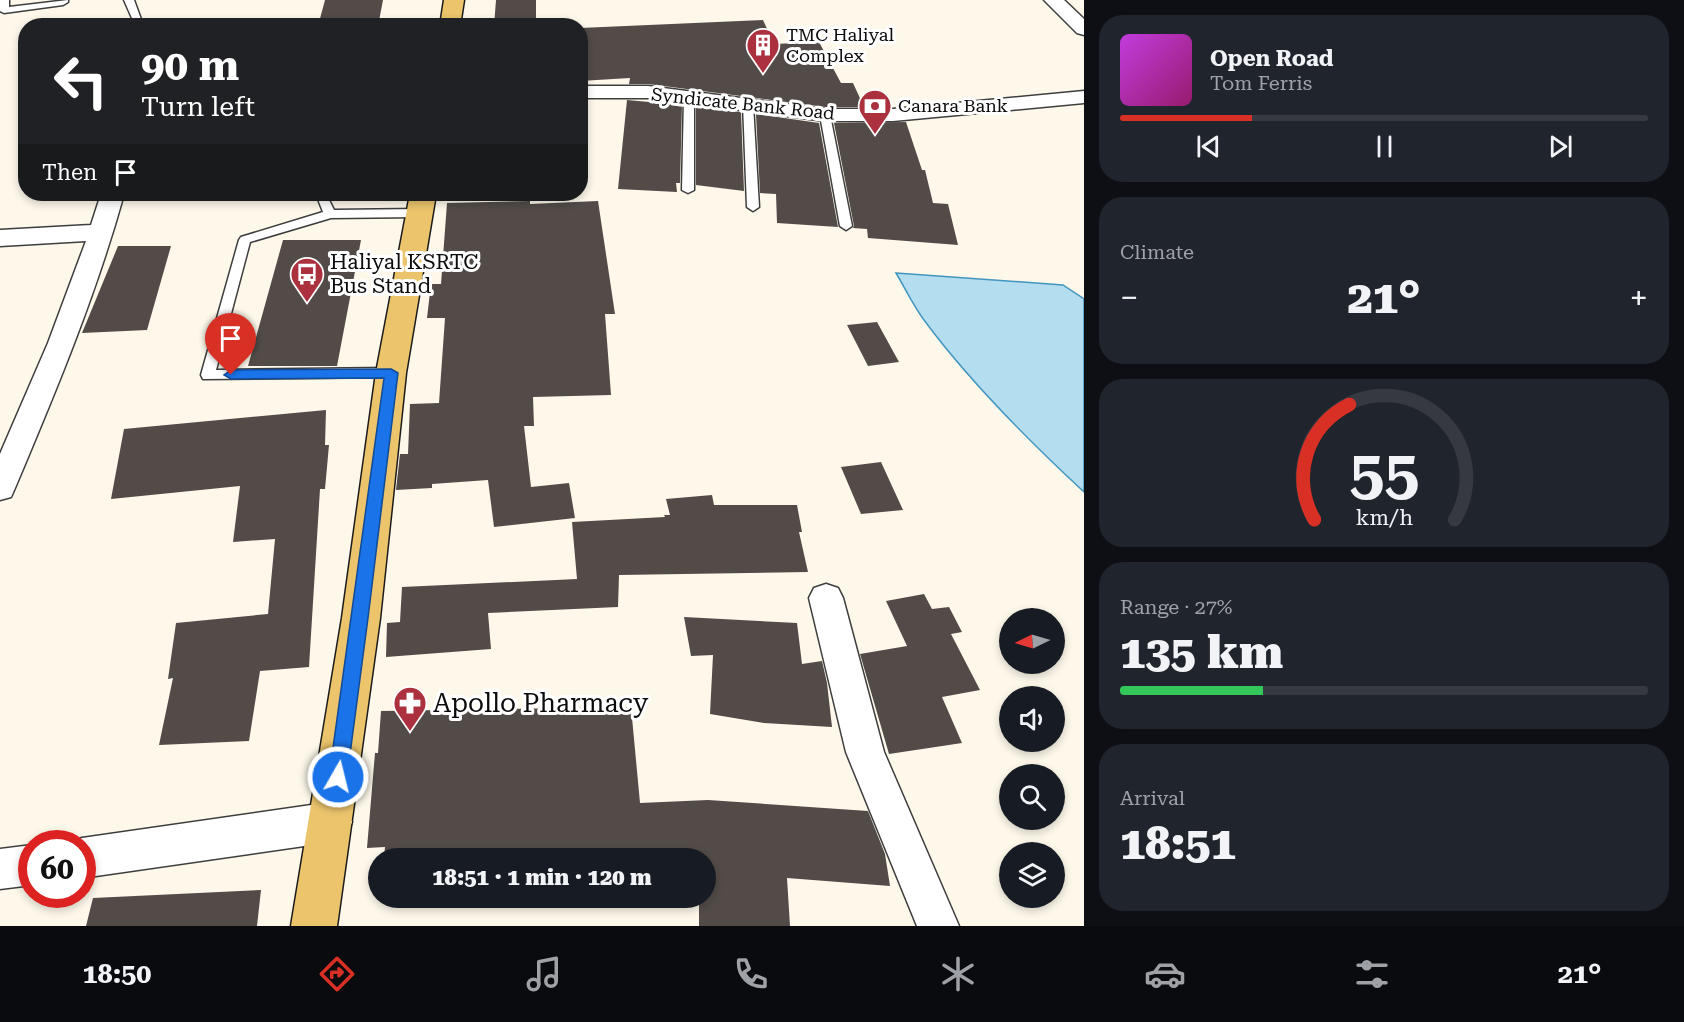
<!DOCTYPE html>
<meta charset="utf-8">
<style>
:root{--surface:#171b24;--page:#20242c;--text:#f1f3f6;--muted:#9ea1a6;--line:#363941;--accent:#d93025}
body{margin:0;font-family:"Roboto Serif",serif;background:var(--page);color:var(--text);height:100vh;display:flex;flex-direction:column;font-size:22px;white-space:nowrap}
*{box-sizing:border-box;margin:0}
p{font-size:20px;color:var(--muted)}
.icon{flex:none;width:33px;height:33px;fill:none;stroke:currentColor;stroke-width:2;stroke-linecap:round;stroke-linejoin:round}
.map{position:relative;flex:1;overflow:hidden}
.drawer{display:flex;flex-direction:column;gap:15px;padding:15px;background:#0d0f14;width:600px}
.drawer>*{flex:none}
.banner{position:absolute;left:18px;top:18px;width:570px;height:183px;border-radius:24px;box-shadow:0 3px 9px #0003;background:#202124;color:#fff;overflow:hidden}
.needle{width:39px;rotate:265deg}
.buttons{position:absolute;left:999px;top:608px;display:grid;gap:12px}
.buttons a{display:grid;place-items:center;width:66px;height:66px;border-radius:50%;background:var(--surface);box-shadow:0 3px 9px #0003;font-size:30px}
.speed{position:absolute;left:18px;top:830px;display:flex;gap:12px;font-size:30px;font-weight:700;text-align:center}
.speed>*{display:grid;place-content:center;width:78px;height:78px;border-radius:50%;background:var(--surface);box-shadow:0 3px 9px #0003;line-height:1}
.speed .limit{border:9px solid #d22;background:#fff;color:#111}
.pin{position:absolute;display:grid;place-items:center;width:51px;height:51px;color:#fff;margin:-62px -26px;border-radius:50% 50% 50% 0;rotate:-45deg;box-shadow:0 0 6px #0007}
.pin .icon{rotate:45deg}
.me{position:absolute;width:66px;margin:-33px;rotate:8deg;stroke-linejoin:round;filter:drop-shadow(0 0 4px #0008)}
.turn{display:flex;align-items:center;gap:21px;height:126px;padding:0 24px;font-size:27px}
.turn .icon{width:78px;height:78px;stroke-width:2.5}
.turn b{display:block;font-size:42px;line-height:51px}
.then{display:flex;align-items:center;height:57px;padding:0 24px;background:#0003;gap:12px;font-size:22px}
.big{font-size:45px;font-weight:800;line-height:1.1}
.drawer .card{flex:1;display:flex;flex-direction:column;justify-content:center;gap:9px;min-width:0;padding:0 21px;border-radius:24px;background:var(--page)}
.drawer .dial{align-items:center;gap:0}
.dial svg{height:156px;overflow:visible;fill:none;stroke:var(--line);stroke-width:7;stroke-linecap:round;text-anchor:middle}
.dial text{fill:var(--text);stroke:none}
.song{display:flex;align-items:center;gap:18px}
.cover{width:72px;height:72px;border-radius:9px;background:linear-gradient(135deg,hsl(290 70% 55%),hsl(320 70% 35%))}
.played{height:6px;border-radius:3px;background:linear-gradient(90deg,var(--accent) 25%,var(--line) 25%)}
.keys{display:flex;justify-content:space-around;direction:ltr}
.heat{display:flex;justify-content:space-between;align-items:center;font-size:33px;direction:ltr}
.charge{height:9px;border-radius:4px;background:linear-gradient(90deg,#34c759 27%,var(--line) 0)}
.trip{position:absolute;left:368px;top:848px;width:348px;height:60px;border-radius:30px;background:var(--surface);box-shadow:0 3px 9px #0003;font-weight:800;line-height:60px;text-align:center}
.tab-bar{display:flex;height:96px;justify-content:space-around;align-items:center;background:#090b0e;color:var(--muted)}
.tab-bar .icon{width:42px;height:42px}
.tab-bar .on{color:var(--accent)}
.tab-bar b{font-size:27px;color:var(--text)}
main{display:flex;flex:1;min-height:0}
.map>svg:first-child{display:block}
</style>
<main>
<div class="map">
<svg width="1084" height="926" viewBox="0 0 1084 926">
<rect width="100%" height="100%" fill="#fdf8ea"/>
<path fill="#b4ddef" stroke="#4295bf" stroke-width="1.5" d="M896,273l167,12 21,14v193c-55,-51 -115,-111 -160,-172 -11,-15 -19,-32 -28,-47z"/>
<path fill="#524b48" d="M325,0h58l-5,26h-60z
M496,0h40v26h-42z
M763,20l11,24 45,-2 22,41h12l11,24h-39l-177,-23h-19l1,-6 -50,3v-53z
M627,100l55,5 -2,78h-4l1,9 -59,-3z
M696,107l45,5 3,79 -48,-6z
M756,114l63,9 19,104 -61,-4 -1,-29 -16,-1z
M906,122l16,48h3l8,33 15,1 10,41 -90,-7 -1,-9 -14,-1 1,-2 -20,-103z
M530,201v3l68,-3 17,113h-10l6,81 -78,2 1,29h-10l7,61 38,-4 6,35 -81,9 -6,-47 -56,4v4l-36,2 4,-36h8l2,-50 29,-1 6,-85h-18l4,-34h10l6,-81z
M283,240h78l-24,126h-89z
M118,246h53l-24,84 -65,3z
M877,322l22,40 -31,4 -21,-41z
M326,410l-1,35h4l-4,44h-5l-11,178 -49,4 -11,70 -90,4 14,-67 -5,1 8,-56 92,-9 7,-75 -42,3 7,-56 -129,13 13,-70z
M881,462l22,48 -42,4 -20,-47z
M712,495l2,10h83l5,27h-3l9,40 -189,3 -1,32 -130,6 3,36 -105,8 1,-34 13,-1 2,-35 175,-8 -5,-57 93,-5 -1,-2h6l-4,-16z
M924,594l8,15 17,-2 13,25 -11,2 29,56 -38,7 20,46 -73,11 -29,-100 47,-8 -21,-45z
M684,617l113,6 5,41 20,-3 5,22 5,44 -68,-4 -54,-9 3,-59 -22,1z
M631,707l9,96 68,-3 160,11 17,43 5,32 -103,-8 3,48h-91v-29h6v-39h-321l1,-11 -18,1 8,-95h3l3,-42z
M261,890l-4,36h-171l7,-28z"/>
<g fill="none" stroke-linecap="round" stroke-linejoin="round">
<defs>
<path id="service" d="M0,0h9v7l59,-7v2l-5,3 -59,8 -4,-2z
M124,0h10l8,22 4,4 -11,-1z
M689,95l5,3v92l-6,3 -6,-3 2,-92z
M748,101l5,3 6,103 -6,4 -6,-4 -4,-103z
M825,112l5,3 22,111 -6,4 -6,-4 -20,-111z
M316,194h10l8,16 85,-1 6,4 -6,4 -88,1 -81,24 -34,128 175,-2 5,1 2,4 -2,4 -193,2 -2,-4 38,-135 2,-3 82,-25z"/>
<path id="minor" d="M1044,0h20l20,19v16l-7,-2z
M580,86h68l177,23h68l191,-18v12l-191,18h-68l-177,-23h-68z
M101,194h23c-28,101 -68,197 -109,294l-4,9 -11,3v-46l48,-111 38,-102 -86,5v-16l91,-5z
M826,584l12,4 5,10 41,154 75,174h-42l-71,-174 -37,-154 5,-10z
M332,802l14,6 6,14 -6,14 -14,6 -250,36v-35h-12l12,-5z
M32,845v40l-32,4v-40z"/>
<path id="primary" d="M444,0h20l-4,26h-20z
M410,194h26l-30,179 -26,245 -43,308h-46l51,-308 34,-245z"/>
</defs>
<use href="#service" stroke="#3e3e3e" stroke-width="3"/>
<use href="#minor" stroke="#3e3e3e" stroke-width="3"/>
<use href="#primary" stroke="#1c1c1c" stroke-width="3"/>
<use href="#service" fill="#fff" fill-rule="evenodd"/>
<use href="#minor" fill="#fff" fill-rule="evenodd"/>
<use href="#primary" fill="#ebc46c" fill-rule="evenodd"/>
</g>
<path fill="#1a73e8" stroke="#114b97" stroke-width="1.5" d="M391,369l7,4 -30,245 -21,159 -3,6 -6,2 -6,-2 -3,-6 55,-399 -153,1 -7,-4 7,-5z"/>
<defs>
<symbol id="building-pin" viewBox="-11 -11 22 30"><path d="M0 17L-7.5 6A9.5 9.5 0 1 1 7.5 6Z" fill="#ac313f" stroke="#fff"/><path d="M-4-6H4V6H1V3H-1V6H-4ZM-2.5-4.3h1.7v1.8h-1.7ZM.8-4.3h1.7v1.8H.8ZM-2.5-1h1.7V.8h-1.7ZM.8-1h1.7V.8H.8Z" fill="#fff"/></symbol>
<symbol id="bank-pin" viewBox="-11 -11 22 30"><path d="M0 17L-7.5 6A9.5 9.5 0 1 1 7.5 6Z" fill="#ac313f" stroke="#fff"/><path d="M-6-4H6V4H-6ZM0-2.3a2.3 2.3 0 1 0 0 4.6a2.3 2.3 0 1 0 0-4.6Z" fill="#fff"/></symbol>
<symbol id="bus-pin" viewBox="-11 -11 22 30"><path d="M0 17L-7.5 6A9.5 9.5 0 1 1 7.5 6Z" fill="#ac313f" stroke="#fff"/><path d="M-5-6H5V4H4V6H2V4H-2V6H-4V4H-5ZM-3.5-4V0h7V-4ZM-3.5 1.2v1.5H-2V1.2ZM2 1.2v1.5H3.5V1.2Z" fill="#fff"/></symbol>
<symbol id="pharmacy-pin" viewBox="-11 -11 22 30"><path d="M0 17L-7.5 6A9.5 9.5 0 1 1 7.5 6Z" fill="#ac313f" stroke="#fff"/><path d="M-2-6h4v4h4v4h-4v4h-4v-4h-4v-4h4Z" fill="#fff"/></symbol>
</defs>
<g fill-rule="evenodd">
<use href="#building-pin" x="744" y="26" width="38" height="52"/>
<use href="#bank-pin" x="856" y="87" width="38" height="52"/>
<use href="#bus-pin" x="288" y="255" width="38" height="52"/>
<use href="#pharmacy-pin" x="391" y="684" width="38" height="52"/>
</g>
<g text-anchor="middle" stroke-width="6" stroke-linejoin="round" paint-order="stroke">
<g font-size="18" fill="#0b0b0b" stroke="#fff" text-anchor="start">
<text x="786" y="41">TMC Haliyal<tspan x="786" dy="21">Complex</tspan></text>
<text x="898" y="112">Canara Bank</text>
</g>
<g font-size="18" fill="#0b0b0b" stroke="#fff">
<text transform="translate(743 104) rotate(6)" y="6">Syndicate Bank Road</text>
</g>
<g font-size="21" fill="#0b0b0b" stroke="#fff" text-anchor="start">
<text x="330" y="269">Haliyal KSRTC<tspan x="330" dy="24">Bus Stand</tspan></text>
</g>
<g font-size="26" fill="#0b0b0b" stroke="#fff" text-anchor="start">
<text x="433" y="712">Apollo Pharmacy</text>
</g>
</g>
</svg>
<div class="buttons">
<a><svg class="needle" viewBox="-14 -14 28 28"><path d="M0-13l5 13h-10z" fill="#e53935"/><path d="M0 13l5-13h-10z" fill="#9ea1a6"/></svg></a>
<a><svg class="icon" aria-label="sound" viewBox="0 0 24 24"><path d="M4 9h4l5-4v14l-5-4H4zM17 9q2 3 0 6"/></svg></a>
<a><svg class="icon" aria-label="search" viewBox="0 0 24 24"><circle cx="10" cy="10" r="6"/><path d="M15 15l6 6"/></svg></a>
<a><svg class="icon" aria-label="layers" viewBox="0 0 24 24"><path d="M12 4l9 5-9 5-9-5zM3 14l9 5 9-5"/></svg></a>
</div>
<div class="speed"><div class="limit">60</div></div>
<div class="pin" style="left:231px;top:375px;background:#d93025"><svg class="icon" aria-label="arrive" viewBox="0 0 24 24"><path d="M6 21V4h12l-3 4 3 4H6"/></svg></div>
<svg class="me" style="left:338px;top:777px" viewBox="-20 -20 40 40"><circle r="17" fill="#1a73e8" stroke="#fff" stroke-width="3"/><path d="M0-11L8 9 0 5-8 9z" fill="#fff"/></svg>
<div class="trip">18:51 · 1 min · 120 m</div>
<div class="banner">
<div class="turn"><svg class="icon" aria-label="left" viewBox="0 0 24 24"><path d="M17 20v-9H6M10 6l-5 5 5 5"/></svg><div><b>90 m</b>Turn left</div></div>
<div class="then">Then<svg class="icon" aria-label="arrive" viewBox="0 0 24 24"><path d="M6 21V4h12l-3 4 3 4H6"/></svg></div>
</div>
</div>
<section class="drawer">
<div class="card">
<div class="song"><i class="cover"></i><div><b>Open Road</b><p>Tom Ferris</p></div></div>
<div class="played"></div>
<div class="keys"><svg class="icon" aria-label="previous" viewBox="0 0 24 24"><path d="M18 5L8 12l10 7zM5 5v14"/></svg><svg class="icon" aria-label="pause" viewBox="0 0 24 24"><path d="M8 5v14M16 5v14"/></svg><svg class="icon" aria-label="next" viewBox="0 0 24 24"><path d="M6 5l10 7-10 7zM19 5v14"/></svg></div>
</div>
<div class="card"><p>Climate</p>
<div class="heat"><a>−</a><b class="big">21°</b><a>+</a></div>
</div>
<div class="card dial"><svg viewBox="0 0 100 80">
<path d="M14 69A42 42 0 1 1 86 69"/>
<path d="M14 69A42 42 0 0 1 32 10" stroke="#d93025"/>
<text x="50" y="56" font-size="32" font-weight="700">55</text>
<text x="50" y="72" font-size="11">km/h</text>
</svg></div>
<div class="card"><p>Range · 27%</p><b class="big">135 km</b><div class="charge"></div></div>
<div class="card"><p>Arrival</p><b class="big">18:51</b></div>
</section>
</main>
<nav class="tab-bar">
<b>18:50</b>
<svg class="icon on" aria-label="directions" viewBox="0 0 24 24"><path d="M12 3l9 9-9 9-9-9zM9 14v-3h6M13 9l2 2-2 2"/></svg>
<svg class="icon" aria-label="music" viewBox="0 0 24 24"><path d="M9 18V5l10-2v13"/><circle cx="6" cy="18" r="3"/><circle cx="16" cy="16" r="3"/></svg>
<svg class="icon" aria-label="phone" viewBox="0 0 24 24"><path d="M5 4h4l2 5-3 2q2 4 5 5l2-3 5 2v4C11 20 4 13 5 4z"/></svg>
<svg class="icon" aria-label="climate" viewBox="0 0 24 24"><path d="M12 3v18M4 7l16 10M4 17L20 7"/></svg>
<svg class="icon" aria-label="car" viewBox="0 0 24 24"><path d="M5 17H2v-5l4-1 3-4h7l3 4 3 1v5h-3M9 17h6M6 11h13"/><circle cx="7" cy="17" r="2"/><circle cx="17" cy="17" r="2"/></svg>
<svg class="icon" aria-label="filters" viewBox="0 0 24 24"><path d="M4 7h16M4 17h16"/><circle cx="9" cy="7" r="2"/><circle cx="15" cy="17" r="2"/></svg>
<b>21°</b>
</nav>
